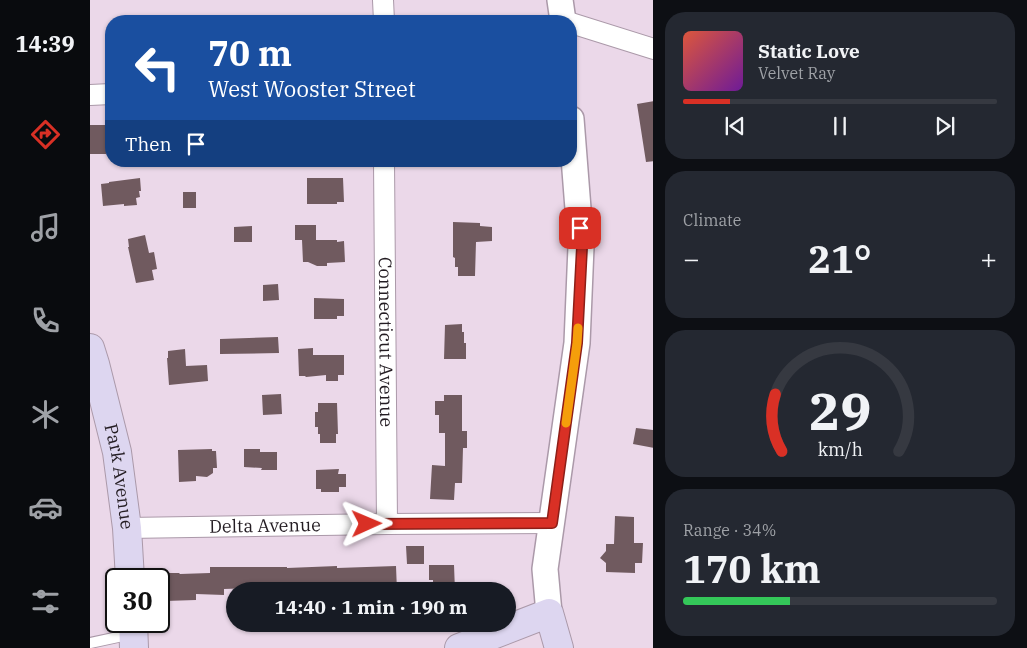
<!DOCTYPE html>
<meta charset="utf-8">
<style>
:root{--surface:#171b24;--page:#242831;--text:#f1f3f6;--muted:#9ea1a6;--line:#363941;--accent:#d93025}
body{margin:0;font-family:"IBM Plex Serif",serif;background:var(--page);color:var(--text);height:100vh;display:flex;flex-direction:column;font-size:19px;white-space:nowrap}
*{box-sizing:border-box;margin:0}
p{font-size:16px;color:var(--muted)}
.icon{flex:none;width:28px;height:28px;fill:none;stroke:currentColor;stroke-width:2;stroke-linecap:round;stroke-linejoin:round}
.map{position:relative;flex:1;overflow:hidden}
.side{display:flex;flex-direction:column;gap:12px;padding:12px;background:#0d0f14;width:374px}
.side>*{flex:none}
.banner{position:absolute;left:15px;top:15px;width:472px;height:152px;border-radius:20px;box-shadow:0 1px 4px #0004;background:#1a4fa0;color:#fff;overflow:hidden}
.speed{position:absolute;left:15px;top:568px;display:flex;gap:10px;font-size:25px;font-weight:700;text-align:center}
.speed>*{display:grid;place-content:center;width:65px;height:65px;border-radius:50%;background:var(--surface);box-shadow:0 1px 4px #0004;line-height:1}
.speed .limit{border:2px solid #111;border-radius:8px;background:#fff;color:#111}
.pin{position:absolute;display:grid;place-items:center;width:42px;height:42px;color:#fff;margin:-21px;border-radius:10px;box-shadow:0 2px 8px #0006}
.me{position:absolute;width:55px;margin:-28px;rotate:89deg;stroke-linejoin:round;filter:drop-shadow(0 0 4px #0008)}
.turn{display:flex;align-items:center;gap:18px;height:105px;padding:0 20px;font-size:22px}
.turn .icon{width:65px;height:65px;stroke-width:2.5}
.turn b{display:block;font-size:35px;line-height:42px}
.then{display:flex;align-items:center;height:48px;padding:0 20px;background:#0003;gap:10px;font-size:19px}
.big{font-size:38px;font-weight:700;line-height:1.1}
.side .tile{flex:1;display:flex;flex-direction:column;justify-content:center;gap:8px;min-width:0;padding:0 18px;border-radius:20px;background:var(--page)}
.side .dial{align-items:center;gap:0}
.dial svg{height:130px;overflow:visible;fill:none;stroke:var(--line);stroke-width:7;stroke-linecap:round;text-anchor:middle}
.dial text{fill:var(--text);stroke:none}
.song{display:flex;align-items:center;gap:15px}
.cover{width:60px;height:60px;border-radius:8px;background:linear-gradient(135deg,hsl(10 70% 55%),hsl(280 70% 35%))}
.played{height:5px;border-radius:2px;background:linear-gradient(90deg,var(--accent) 15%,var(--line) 15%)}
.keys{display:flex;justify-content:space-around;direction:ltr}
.heat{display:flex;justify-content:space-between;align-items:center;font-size:28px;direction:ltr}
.charge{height:8px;border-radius:4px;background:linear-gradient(90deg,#34c759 34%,var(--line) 0)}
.trip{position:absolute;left:136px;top:582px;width:290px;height:50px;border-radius:25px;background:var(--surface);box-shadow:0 1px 4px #0004;font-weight:700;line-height:50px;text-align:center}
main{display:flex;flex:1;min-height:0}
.menu{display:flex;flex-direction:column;width:90px;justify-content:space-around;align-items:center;background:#090b0e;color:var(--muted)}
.menu .icon{width:35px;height:35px}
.menu .current{color:var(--accent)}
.menu b{font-size:22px;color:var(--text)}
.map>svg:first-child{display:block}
</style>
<main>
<nav class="menu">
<b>14:39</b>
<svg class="icon current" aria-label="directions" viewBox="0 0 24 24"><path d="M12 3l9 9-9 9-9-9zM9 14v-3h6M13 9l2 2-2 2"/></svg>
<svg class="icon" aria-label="music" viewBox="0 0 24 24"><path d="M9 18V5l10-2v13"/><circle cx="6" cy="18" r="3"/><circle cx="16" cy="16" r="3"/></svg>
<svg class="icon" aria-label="phone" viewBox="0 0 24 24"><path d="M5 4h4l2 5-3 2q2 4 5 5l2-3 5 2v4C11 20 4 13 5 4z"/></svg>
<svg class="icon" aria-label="climate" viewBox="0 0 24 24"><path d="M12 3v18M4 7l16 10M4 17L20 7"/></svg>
<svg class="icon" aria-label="car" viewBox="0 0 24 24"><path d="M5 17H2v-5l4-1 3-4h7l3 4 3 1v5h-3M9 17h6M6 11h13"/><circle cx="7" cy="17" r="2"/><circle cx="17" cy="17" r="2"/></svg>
<svg class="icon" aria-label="filters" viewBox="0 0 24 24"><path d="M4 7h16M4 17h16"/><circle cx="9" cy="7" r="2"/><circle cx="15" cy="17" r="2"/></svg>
</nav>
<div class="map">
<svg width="564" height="648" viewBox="0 0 564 648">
<rect width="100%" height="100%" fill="#ebd8e9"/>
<path fill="#705a5f" d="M564,101v60l-8,1 -9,-58z
M0,125h17l-1,29h-16z
M50,178l1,13h-2l1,6 -4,1 1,7 -13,1v-2l-21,2 -2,-22 8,-1v-1z
M217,178h36l1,24h-7v2h-30z
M93,192h13v16h-13z
M363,222l27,1v3l12,1v14l-16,1 -1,34h-17v-9h-3v-9l-2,-1z
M205,225h21v15h21v2l7,-1 1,21 -18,1v3h-10l-9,-4h-5l-1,-22h-7z
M162,226v16h-18v-15z
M55,235l4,18 5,-1 3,17 -5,1 2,10 -18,3 -8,-36h1l-1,-8z
M188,284l1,16 -16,1v-16z
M224,298l30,1v17h-7v3h-23z
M372,324v8h2v11h2v16h-22l1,-34z
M188,337l1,16 -59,1v-15z
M223,348v7h31v20h-6v6h-12v-6l-20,2 -1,-1h-6l-1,-27z
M95,349l1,17 21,-1 1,16 -39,4 -2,-27h1v-7z
M191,394l1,20 -19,1 -1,-20z
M354,395h18v36h5v17h-4l-1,35h-7l-1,17 -24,-1 2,-34 13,1v-33h-6v-18h-4v-14h9z
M228,403h19l1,31h-2v9h-16v-9h-2v-7h-3v-15h3z
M546,428l18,2v18l-21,-4z
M122,449v2h4l1,17h-4v5l-6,4 -11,-1v5l-17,1 -1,-32z
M154,449h16v3h17v18h-16l1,-2 -18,-1z
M249,469l-1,5h8v13h-7v5h-18v-3h-5v-19z
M525,516l19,1v26h9l-1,20h-7v10l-29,-1v-9l-6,-5 6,-7v-7h8z
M316,546h18v18h-17z
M339,565h25l1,26h-22v-11h-4z
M247,566v2l59,-2 1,25h-144v-3l-29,1v6l-28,-1v6l-31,1 -1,-28h15l1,1 30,-1v-6h77v1z"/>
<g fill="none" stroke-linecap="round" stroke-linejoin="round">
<defs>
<path id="service" d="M0,643l42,-9"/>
<g id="minor">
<path d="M293,0l1,21"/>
<path d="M481,23l83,26"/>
<path d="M0,95l21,-1"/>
<path id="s1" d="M294,161l3,363"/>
<path id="s2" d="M37,528l260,-4 165,-1"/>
</g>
<path id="tertiary" d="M470,0l3,21
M459,613l-4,-44 32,-226 4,-96 -10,-128"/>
<g id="secondary">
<path id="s3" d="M0,348l5,16 22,88 10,76 3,51"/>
<path d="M43,621l1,27"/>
<path d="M369,648l90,-35 10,35"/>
</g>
</defs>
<use href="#service" stroke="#ab99a9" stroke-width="12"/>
<use href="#minor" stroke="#ab99a9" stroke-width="22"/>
<use href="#tertiary" stroke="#ab99a9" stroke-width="28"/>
<use href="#secondary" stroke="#ab99a9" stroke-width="30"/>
<use href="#service" stroke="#fff" stroke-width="10"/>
<use href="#minor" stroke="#fff" stroke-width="20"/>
<use href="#tertiary" stroke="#fff" stroke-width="25"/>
<use href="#secondary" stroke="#ddd6f0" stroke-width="28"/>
</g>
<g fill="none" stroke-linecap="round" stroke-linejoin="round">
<defs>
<path id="route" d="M277,524l185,-1 25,-180 5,-96 -2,-19"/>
</defs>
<use href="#route" stroke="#8d1f18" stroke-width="12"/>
<use href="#route" stroke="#d93025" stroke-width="9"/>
<path stroke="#f59e0b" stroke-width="9" d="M476,423l11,-80 1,-15"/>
</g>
<g text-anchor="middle" stroke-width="5" stroke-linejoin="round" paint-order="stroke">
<g font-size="18" fill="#241d23" stroke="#fff">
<text dy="6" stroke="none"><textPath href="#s1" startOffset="181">Connecticut Avenue</textPath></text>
<text dy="6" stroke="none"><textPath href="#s3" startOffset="132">Park Avenue</textPath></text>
<text dy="6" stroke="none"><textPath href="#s2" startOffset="138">Delta Avenue</textPath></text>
</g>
</g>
</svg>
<div class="speed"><div class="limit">30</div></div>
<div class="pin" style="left:490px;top:228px;background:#d93025"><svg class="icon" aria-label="arrive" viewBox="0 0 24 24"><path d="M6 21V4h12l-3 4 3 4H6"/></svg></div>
<svg class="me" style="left:277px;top:524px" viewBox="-20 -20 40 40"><path d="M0-17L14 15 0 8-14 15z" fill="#d93025" stroke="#fff" stroke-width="4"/></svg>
<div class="trip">14:40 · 1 min · 190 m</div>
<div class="banner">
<div class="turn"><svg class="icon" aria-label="left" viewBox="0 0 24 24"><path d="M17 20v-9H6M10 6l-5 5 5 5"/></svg><div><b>70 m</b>West Wooster Street</div></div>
<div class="then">Then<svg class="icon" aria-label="arrive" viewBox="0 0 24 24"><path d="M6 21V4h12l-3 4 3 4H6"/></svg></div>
</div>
</div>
<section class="side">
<div class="tile">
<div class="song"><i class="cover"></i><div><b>Static Love</b><p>Velvet Ray</p></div></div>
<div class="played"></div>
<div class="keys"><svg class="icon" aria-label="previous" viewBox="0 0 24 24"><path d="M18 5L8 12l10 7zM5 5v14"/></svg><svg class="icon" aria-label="pause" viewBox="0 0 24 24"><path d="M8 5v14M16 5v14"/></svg><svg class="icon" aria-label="next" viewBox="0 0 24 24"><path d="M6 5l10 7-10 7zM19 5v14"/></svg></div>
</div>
<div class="tile"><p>Climate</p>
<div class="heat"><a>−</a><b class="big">21°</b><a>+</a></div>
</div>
<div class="tile dial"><svg viewBox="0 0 100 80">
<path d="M14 69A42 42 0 1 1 86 69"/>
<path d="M14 69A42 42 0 0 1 10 34" stroke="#d93025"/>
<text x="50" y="56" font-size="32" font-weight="700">29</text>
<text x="50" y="72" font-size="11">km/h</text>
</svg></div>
<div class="tile"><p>Range · 34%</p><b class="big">170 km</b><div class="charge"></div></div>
</section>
</main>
